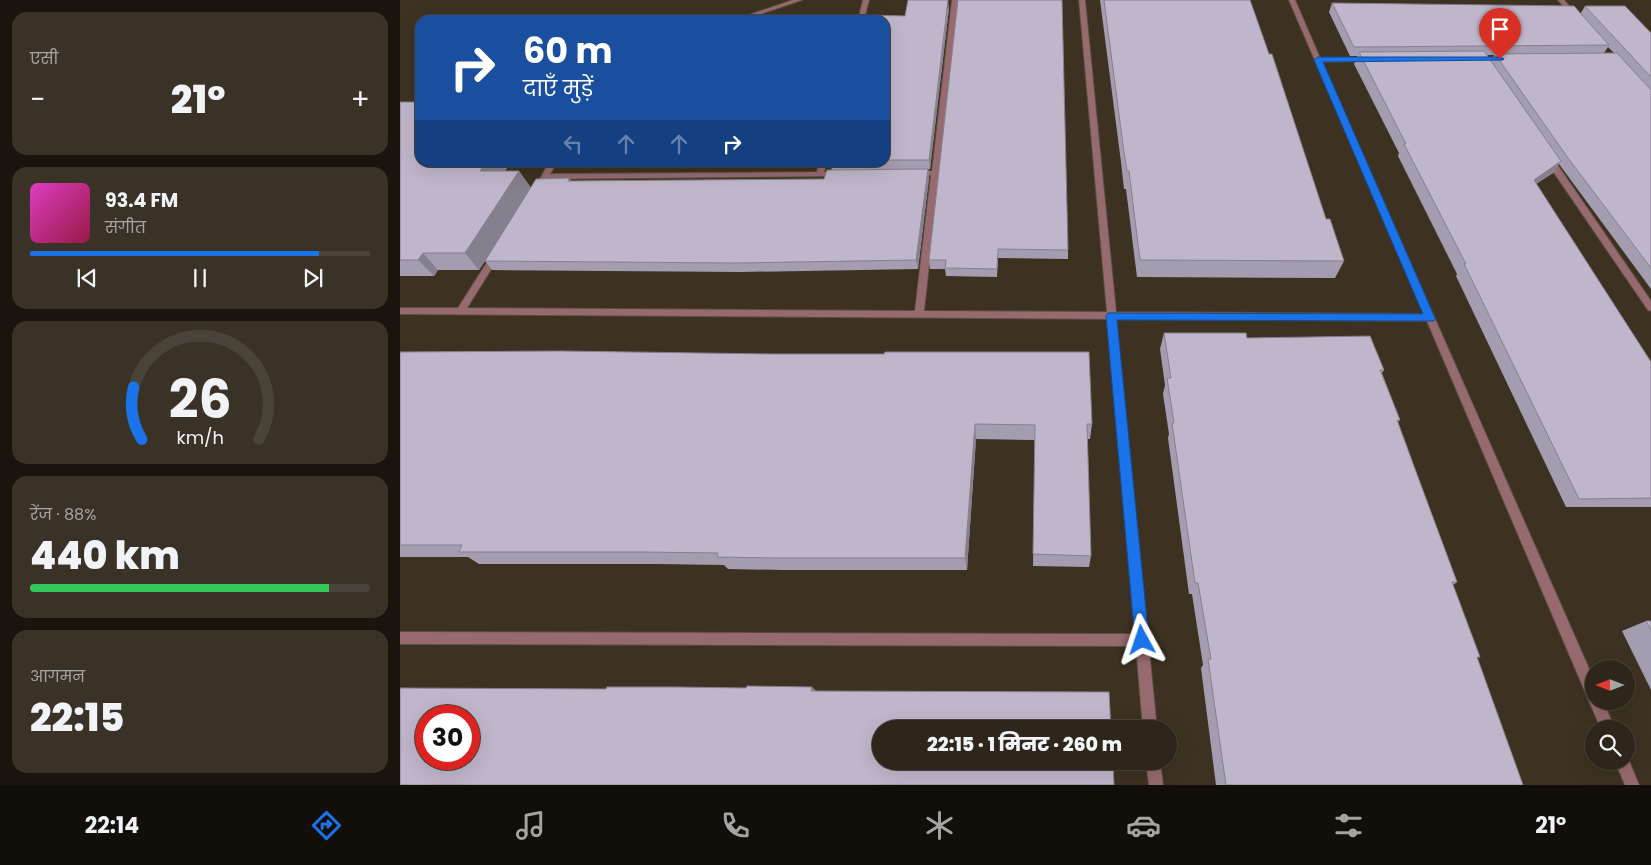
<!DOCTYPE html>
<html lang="hi">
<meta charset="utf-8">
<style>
:root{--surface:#2e261a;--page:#3a3227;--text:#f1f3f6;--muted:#a7a5a2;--line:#494339;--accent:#1a73e8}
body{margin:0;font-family:Poppins,"Noto Sans Devanagari",sans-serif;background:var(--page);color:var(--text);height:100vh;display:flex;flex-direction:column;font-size:19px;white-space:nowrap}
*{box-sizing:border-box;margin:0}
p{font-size:16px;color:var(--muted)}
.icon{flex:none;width:28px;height:28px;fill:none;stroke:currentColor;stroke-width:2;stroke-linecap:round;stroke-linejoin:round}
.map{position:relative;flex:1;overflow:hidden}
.panel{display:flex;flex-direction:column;gap:12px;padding:12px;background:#19150e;width:400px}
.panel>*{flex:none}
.guide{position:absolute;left:15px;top:15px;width:475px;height:152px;border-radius:15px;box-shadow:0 5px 20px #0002,0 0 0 1px var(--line);background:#1a4fa0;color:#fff;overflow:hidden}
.needle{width:32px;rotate:270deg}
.controls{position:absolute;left:1185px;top:660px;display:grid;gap:10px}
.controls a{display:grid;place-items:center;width:50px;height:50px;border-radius:50%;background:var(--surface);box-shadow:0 5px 20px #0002,0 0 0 1px var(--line);font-size:25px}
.speed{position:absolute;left:15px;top:705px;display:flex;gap:10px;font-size:25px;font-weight:700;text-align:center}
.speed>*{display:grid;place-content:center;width:65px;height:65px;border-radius:50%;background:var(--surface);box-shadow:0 5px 20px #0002,0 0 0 1px var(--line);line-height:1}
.speed .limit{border:8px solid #d22;background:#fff;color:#111}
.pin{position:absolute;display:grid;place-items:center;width:42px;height:42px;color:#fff;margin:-51px -21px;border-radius:50% 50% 50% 0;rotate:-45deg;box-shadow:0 0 5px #0007}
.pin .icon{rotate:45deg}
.me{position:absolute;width:55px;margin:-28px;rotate:355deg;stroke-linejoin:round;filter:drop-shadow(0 0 4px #0008)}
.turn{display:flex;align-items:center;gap:18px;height:105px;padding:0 25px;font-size:22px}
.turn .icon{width:65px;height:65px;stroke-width:2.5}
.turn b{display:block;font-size:35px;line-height:42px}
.lanes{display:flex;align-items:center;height:48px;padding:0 25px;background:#0003;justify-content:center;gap:25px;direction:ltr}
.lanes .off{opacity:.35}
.big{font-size:38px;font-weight:800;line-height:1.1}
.panel .tile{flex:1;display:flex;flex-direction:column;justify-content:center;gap:8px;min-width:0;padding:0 18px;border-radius:15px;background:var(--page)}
.panel .dial{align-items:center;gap:0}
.dial svg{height:130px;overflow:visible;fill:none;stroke:var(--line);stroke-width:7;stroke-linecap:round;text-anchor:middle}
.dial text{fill:var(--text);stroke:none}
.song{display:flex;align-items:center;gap:15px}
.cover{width:60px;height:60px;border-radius:8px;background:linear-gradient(135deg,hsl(310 70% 55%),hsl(340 70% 35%))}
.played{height:5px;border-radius:2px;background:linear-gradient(90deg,var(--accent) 85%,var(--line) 85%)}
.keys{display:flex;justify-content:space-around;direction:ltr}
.heat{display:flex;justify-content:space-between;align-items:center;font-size:28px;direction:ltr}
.charge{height:8px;border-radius:4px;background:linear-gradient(90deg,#34c759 88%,var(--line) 0)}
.trip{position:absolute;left:472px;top:720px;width:305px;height:50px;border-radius:25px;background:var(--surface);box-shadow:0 5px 20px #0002,0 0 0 1px var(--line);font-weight:800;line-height:50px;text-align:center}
.dock{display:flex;height:80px;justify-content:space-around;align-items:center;background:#120f0a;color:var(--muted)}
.dock .icon{width:35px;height:35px}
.dock .on{color:var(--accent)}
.dock b{font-size:22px;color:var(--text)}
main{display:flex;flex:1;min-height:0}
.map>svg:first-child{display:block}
</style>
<main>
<section class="panel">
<div class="tile"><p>एसी</p>
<div class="heat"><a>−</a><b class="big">21°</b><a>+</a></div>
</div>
<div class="tile">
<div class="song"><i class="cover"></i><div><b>93.4 FM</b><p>संगीत</p></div></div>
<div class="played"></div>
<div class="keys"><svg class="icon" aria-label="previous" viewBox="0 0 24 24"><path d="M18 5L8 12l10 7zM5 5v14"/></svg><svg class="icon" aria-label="pause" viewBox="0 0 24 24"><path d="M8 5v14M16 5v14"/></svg><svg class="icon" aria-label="next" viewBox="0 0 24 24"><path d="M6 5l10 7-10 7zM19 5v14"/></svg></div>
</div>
<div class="tile dial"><svg viewBox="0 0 100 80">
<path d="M14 69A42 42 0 1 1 86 69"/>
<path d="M14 69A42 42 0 0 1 9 37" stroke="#1a73e8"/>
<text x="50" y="56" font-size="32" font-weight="700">26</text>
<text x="50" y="72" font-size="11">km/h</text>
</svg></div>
<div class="tile"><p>रेंज · 88%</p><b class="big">440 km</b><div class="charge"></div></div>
<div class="tile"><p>आगमन</p><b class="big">22:15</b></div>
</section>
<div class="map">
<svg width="1251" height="785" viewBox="0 0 1251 785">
<rect width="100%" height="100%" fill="#3d3222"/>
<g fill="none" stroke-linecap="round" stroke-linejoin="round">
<defs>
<path id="street" d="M393,0h9l-59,20h-9z
M463,0h6l-5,20h-6z
M552,0h6l-34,311 183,1 -28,-312h6l31,312 308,2 -135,-314h6l25,58h51v2l-2,1 -47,1 272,618v21h9l12,28h-14l-174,-408 -311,-2 41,410h-14l-7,-83 -736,-2v-12l735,2 -28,-315 -707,-5v-6h58l35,-55 3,-1 4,3 -33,53 448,3 16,-136h-15l-4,-2 4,-2h16z
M1158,0h6l13,15v2h-4z
M1146,157h6l99,144v10l-3,-1 -102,-149z
M149,162h8l-7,12 267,-2 2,-10h8l-3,10h15l4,2 -4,2 -291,3 -2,4h-6l-1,-2z
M1226,756h1l12,29h-14l-10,-24h11z
M746,761h14l3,24h-14z"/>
</defs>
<use href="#street" stroke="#594f40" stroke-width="2"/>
<use href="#street" fill="#966a6e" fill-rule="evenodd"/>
</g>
<path fill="#a49daf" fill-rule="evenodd" d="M558,0l110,250v9l-70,-1 -1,19 -51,-1 -1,-7h-15l-1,-9z
M700,0h150l76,219 18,42 -9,17 -198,-1 -11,-88h-2l-3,-27z
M932,3l249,10 4,-7 66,27v256l-92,-125 -6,9 -17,11 115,178v145h-85l-110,-231 1,-2 -59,-118 1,-3 -45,-89 3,-8h-7l-21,-44zM1208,47l6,6h-10zM1087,55h7l-3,6z
M549,8l-19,161h-2l1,9 -11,91 -177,3 -249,-2 -7,-9 -6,9h-41l-4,6h-34v-174l20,60h91l-6,9h14l12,17 38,-10 2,3 253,-2 8,-9 -2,-8h55v-142l20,-4z
M764,333l83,5 137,32 -2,3 18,47 -2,2 17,47 42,113 -4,3 27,72 -3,1 46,127h-307l-15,-117 2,-3 -11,-71h-3l-21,-156 1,-4 -6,-40 2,-9 -5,-36z
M0,352l692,72 -2,15h-3l4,117 -2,11 -56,-1 2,-126 -59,-1 -9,131h-183l-56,-1 -4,-4 -66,-1h-179l-11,-7h-68z
M1246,621h5v69l-29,-59z"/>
<path fill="#867f8e" d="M549,0v8l-19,161 -1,-9z
M1161,161l-8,12 -28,18 9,-11z
M86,162h25l-18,26 -13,-17z
M528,169l1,9 -11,91 -2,-9z
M119,171l12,17 -52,82 -14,-17z
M23,253l15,17 -4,6 -16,-16z
M575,424l1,15 -9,131 -2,-12z
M412,687l8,7 -9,-3z"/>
<path fill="#bfb6cb" stroke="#867f8e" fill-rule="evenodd" d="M508,0h40l-19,160h-44v-140h-15l1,-5 34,1z
M558,0h104l6,250 -70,-1 -1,20 -52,-1 1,-8h-17z
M704,0h146l19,54h3l54,165h4l14,42 -204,-1 -11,-89h-2l-4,-26z
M932,3l242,3 35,39 -255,2z
M1185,6h40l26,27v44z
M1084,51l77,110 -27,19 117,182v136l-72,1 -115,-235h2l-62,-120h2l-47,-92z
M1217,53l34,37v178l-83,-110 -73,-104z
M0,102h20v60h66l-6,9h39l-54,82h-42l-5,7h-18z
M528,169l-12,91 -180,3 -251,-2 51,-82 33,-1 -1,3 256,-2 3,-9z
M764,333h82l1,5 123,-2 14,34h-4l20,50h-3l18,49 42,113h-5l28,75h-3l46,128h-297l-18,-126h3l-13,-76h-3l-23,-160h2l-7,-45h4z
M162,351l210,3h112l1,-2h204l3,72h-5l4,132 -58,-2 2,-129 -60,-1 -10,134h-190l-58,-1 1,-4 -74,-1h-185l3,-7h-62v-193z
M1246,621h5v9z
M347,686l65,1 -1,4 298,1 2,37h-230v32h232l1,24h-714v-97l206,1 1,-2h69l70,1zM26,716h43v43h-43z"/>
<path fill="#1a73e8" stroke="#114b97" d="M1100,57l4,2 -1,1 -180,2 112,256 -1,3 -317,-1 32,320 -2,5 -5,2 -5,-2 -2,-5 -29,-324 2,-3 315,1 -109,-254 4,-3z"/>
</svg>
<div class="controls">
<a><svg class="needle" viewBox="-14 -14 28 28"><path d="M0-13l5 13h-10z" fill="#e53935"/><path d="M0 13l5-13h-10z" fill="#a7a5a2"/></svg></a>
<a><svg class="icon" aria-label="search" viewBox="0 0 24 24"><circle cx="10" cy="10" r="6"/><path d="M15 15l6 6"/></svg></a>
</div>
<div class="speed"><div class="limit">30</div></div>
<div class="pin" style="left:1100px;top:59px;background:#d93025"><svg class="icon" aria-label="arrive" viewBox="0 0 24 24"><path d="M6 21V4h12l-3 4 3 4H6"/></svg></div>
<svg class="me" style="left:742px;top:640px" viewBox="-20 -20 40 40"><path d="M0-17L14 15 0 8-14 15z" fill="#1a73e8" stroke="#fff" stroke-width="4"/></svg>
<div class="trip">22:15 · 1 मिनट · 260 m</div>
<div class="guide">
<div class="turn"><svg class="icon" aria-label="right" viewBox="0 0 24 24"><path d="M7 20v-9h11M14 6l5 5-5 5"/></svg><div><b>60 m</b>दाएँ मुड़ें</div></div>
<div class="lanes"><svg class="icon off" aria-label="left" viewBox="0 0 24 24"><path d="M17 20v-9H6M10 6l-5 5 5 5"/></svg><svg class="icon off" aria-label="ahead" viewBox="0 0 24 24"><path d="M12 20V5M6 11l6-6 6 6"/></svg><svg class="icon off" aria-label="ahead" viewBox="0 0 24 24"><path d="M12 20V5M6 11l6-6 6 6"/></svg><svg class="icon" aria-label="right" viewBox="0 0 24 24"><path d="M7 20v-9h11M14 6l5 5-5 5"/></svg></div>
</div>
</div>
</main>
<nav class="dock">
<b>22:14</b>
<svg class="icon on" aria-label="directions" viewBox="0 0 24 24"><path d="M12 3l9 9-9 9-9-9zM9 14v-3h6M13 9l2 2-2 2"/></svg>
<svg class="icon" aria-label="music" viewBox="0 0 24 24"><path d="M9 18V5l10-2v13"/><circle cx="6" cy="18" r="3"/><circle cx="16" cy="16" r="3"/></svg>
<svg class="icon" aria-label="phone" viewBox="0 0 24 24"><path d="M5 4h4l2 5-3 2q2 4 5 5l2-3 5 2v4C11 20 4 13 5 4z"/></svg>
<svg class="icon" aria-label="climate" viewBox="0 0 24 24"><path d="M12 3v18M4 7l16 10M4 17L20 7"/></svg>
<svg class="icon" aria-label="car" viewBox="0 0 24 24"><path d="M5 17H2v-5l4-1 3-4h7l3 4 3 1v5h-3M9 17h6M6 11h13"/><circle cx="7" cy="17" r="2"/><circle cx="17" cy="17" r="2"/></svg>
<svg class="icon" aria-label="filters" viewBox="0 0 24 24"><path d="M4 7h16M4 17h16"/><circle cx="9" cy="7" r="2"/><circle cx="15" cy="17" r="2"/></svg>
<b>21°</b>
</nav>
